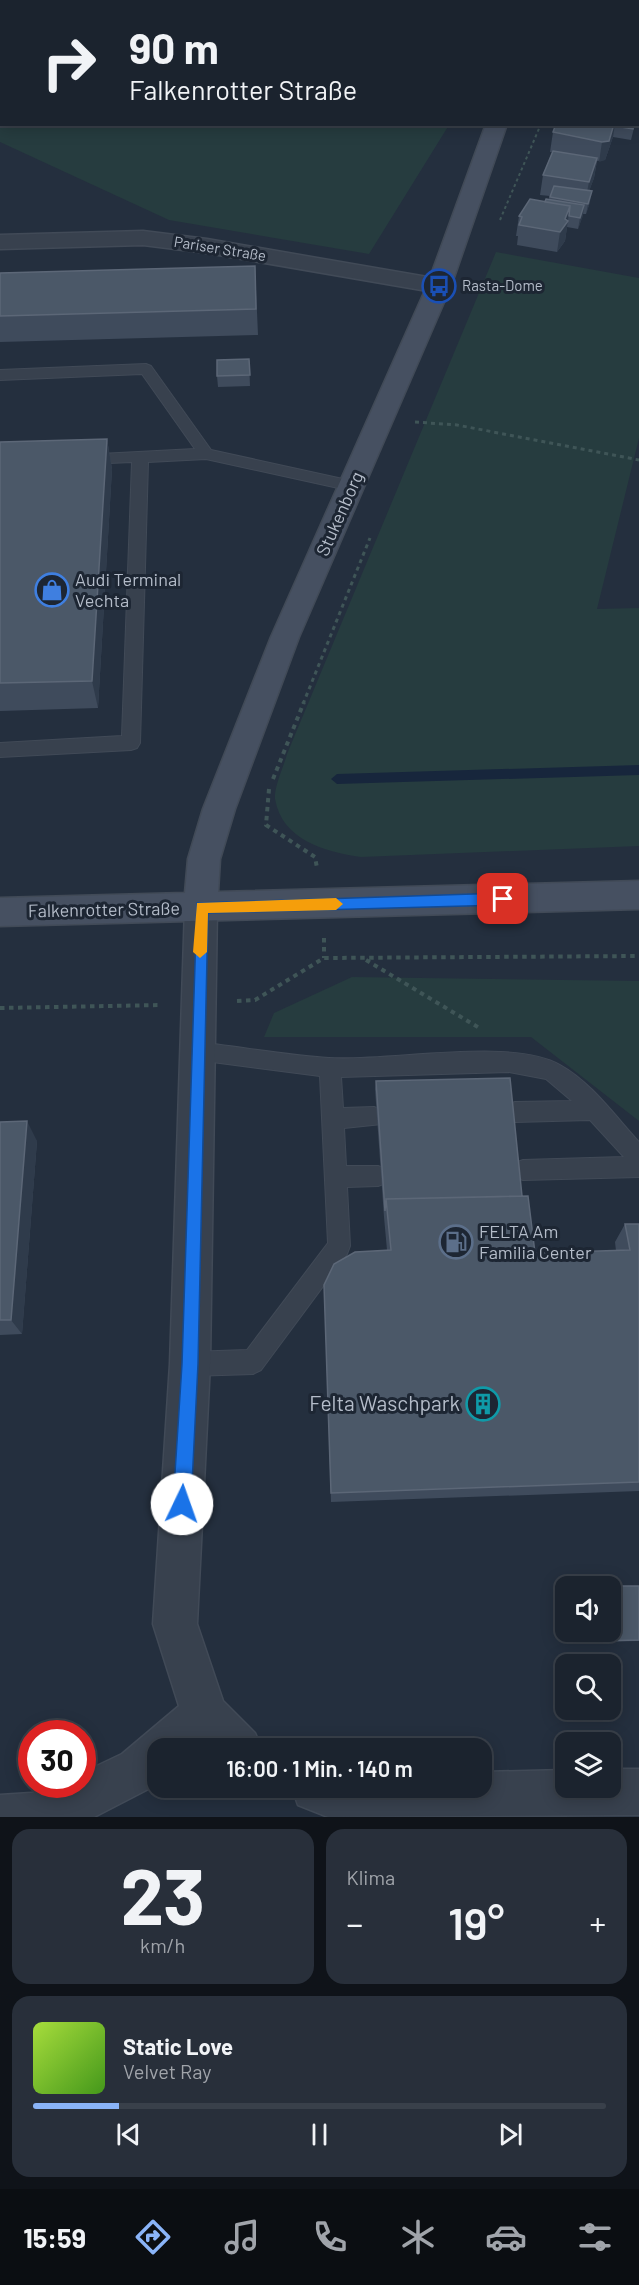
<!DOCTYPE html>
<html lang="de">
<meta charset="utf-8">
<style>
:root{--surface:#1b232e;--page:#282f3a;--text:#f1f3f6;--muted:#a0a4aa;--line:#39404a;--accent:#8ab4f8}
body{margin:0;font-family:Barlow,sans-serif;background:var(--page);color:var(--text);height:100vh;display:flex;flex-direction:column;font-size:22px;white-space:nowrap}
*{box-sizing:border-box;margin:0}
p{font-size:20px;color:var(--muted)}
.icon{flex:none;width:33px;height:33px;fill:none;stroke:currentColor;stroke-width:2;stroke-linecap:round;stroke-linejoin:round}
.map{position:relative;height:1817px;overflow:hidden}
.side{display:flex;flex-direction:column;gap:12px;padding:12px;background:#0f1319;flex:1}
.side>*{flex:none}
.guide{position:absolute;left:0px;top:0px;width:639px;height:126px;box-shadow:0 3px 15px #0003,0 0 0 2px var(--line);background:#1b232e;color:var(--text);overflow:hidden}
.buttons{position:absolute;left:555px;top:1576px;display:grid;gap:12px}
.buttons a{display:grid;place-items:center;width:66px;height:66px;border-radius:12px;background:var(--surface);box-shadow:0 3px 15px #0003,0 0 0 2px var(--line);font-size:30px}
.speed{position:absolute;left:18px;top:1720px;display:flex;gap:12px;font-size:30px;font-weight:700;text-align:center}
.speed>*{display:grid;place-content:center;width:78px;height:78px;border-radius:50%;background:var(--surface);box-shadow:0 3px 15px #0003,0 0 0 2px var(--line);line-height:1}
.speed .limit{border:9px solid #d22;background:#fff;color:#111}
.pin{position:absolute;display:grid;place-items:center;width:51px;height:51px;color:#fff;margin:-26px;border-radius:12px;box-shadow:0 3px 9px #0006}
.me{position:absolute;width:66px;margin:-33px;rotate:3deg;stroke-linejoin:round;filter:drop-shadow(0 0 4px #0008)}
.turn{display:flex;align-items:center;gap:21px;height:126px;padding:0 30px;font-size:27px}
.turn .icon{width:78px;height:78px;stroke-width:2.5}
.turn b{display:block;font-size:42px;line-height:51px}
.big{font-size:45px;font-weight:600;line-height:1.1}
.side .widget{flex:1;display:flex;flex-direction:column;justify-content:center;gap:9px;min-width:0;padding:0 21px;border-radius:18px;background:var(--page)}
.side .dial{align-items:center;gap:0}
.dial b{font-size:78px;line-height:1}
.song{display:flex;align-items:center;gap:18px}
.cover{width:72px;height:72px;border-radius:9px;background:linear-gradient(135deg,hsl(80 70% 55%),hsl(100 70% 35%))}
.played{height:6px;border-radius:3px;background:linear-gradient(90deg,var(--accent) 15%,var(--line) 15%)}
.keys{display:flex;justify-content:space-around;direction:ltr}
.heat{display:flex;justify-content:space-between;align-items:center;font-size:33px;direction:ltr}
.side .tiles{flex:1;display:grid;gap:12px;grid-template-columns:1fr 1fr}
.widget:last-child{grid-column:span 2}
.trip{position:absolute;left:147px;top:1738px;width:345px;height:60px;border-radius:18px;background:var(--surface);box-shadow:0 3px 15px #0003,0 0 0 2px var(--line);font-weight:600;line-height:60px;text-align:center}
.tab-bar{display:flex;height:96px;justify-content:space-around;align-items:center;background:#0b0e12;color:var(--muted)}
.tab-bar .icon{width:42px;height:42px}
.tab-bar .active{color:var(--accent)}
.tab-bar b{font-size:27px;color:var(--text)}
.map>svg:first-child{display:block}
</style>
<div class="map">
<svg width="639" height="1817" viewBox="0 0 639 1817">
<rect width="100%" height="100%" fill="#242f3e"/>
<path fill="#263c3f" d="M0,0l435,1 -433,1v122l447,1 -80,129 -200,-34 -169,-78z
M496,252l143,26v160l-42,171 42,-1v238l-278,11c-36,-5 -79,-17 -86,-58 -1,-13 9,-33 12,-45z
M352,977l287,4v140l-108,-84h-267l10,-24z"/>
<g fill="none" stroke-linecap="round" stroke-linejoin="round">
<path fill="#17263c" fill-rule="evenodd" d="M639,765v10l-302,9 -6,-5 6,-5z"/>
<defs>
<path id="lane" d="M146,364l5,2 60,84 141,31 8,5 -8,5 -146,-32 -58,3 -8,281 -3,5 -6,2 -131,7v-14l122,-7 10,-274 -46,2 -5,-1 -3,-4 3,-4 114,-6 -53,-75 -142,6v-10z
M197,1042c44,5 88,13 132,16 60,4 182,-21 231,7 31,17 55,51 79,77v35l-116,3 -8,-3 -3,-7 3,-7 8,-3 101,-3 -34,-37 -75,2 -8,-3 -3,-7 3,-7 8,-3 57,-1 -26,-22 -37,-7 -168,5 2,31 31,-1 8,3 3,7 -3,7 -38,4 2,38h32l8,3 3,7 -3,7 -8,3 -31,1 3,59 -3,8 -86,116 -8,4 -63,2 -8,-4 -4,-8 4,-8 8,-4 57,-2 81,-107 -8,-167 -123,-16 -7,-2 -3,-7 3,-7z"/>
<path id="street" d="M143,231l64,8 232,40 8,2 4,5 -4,5 -8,2 -232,-40 -64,-8 -143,4v-14z
M201,893l12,4 4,10 -7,457 -13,260 26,77 32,32 7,16h-55l-4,-3 -4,3h-41v35l-64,33h-94v-22l46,-3 13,-7h23v-12l40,-19 57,-48 -26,-82 17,-260 15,-457 4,-10z
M610,1769h29v46l-311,2 -30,-12 -6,-17h190v-16l84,-2v18h44z"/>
<path id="secondary" d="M530,0h18l-19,2z
M486,124h21l-56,162 -152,351 -64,172 -15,50 -2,33 421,-11v28l-639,17v-28l185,-5 3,-34 15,-50 68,-172 156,-351z"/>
</defs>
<use href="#lane" stroke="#414a57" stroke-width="2"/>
<use href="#street" stroke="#414a57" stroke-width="3"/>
<use href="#secondary" stroke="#414a57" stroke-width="3"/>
<path stroke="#3f5557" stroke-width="2" stroke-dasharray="3 3" stroke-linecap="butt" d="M446,0l5,2
M500,220l41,-96"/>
<path stroke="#3f5557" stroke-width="3" stroke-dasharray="4 4" stroke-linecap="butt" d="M415,422l42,3 182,35
M303,704l67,-166"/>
<path stroke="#3f5557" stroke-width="4" stroke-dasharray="4.5 4.5" stroke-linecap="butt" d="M273,779l31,-77
M269,789l-3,36 49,32 2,11
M324,938v20
M366,960l115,69
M237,1001l18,-1 69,-42 315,-2
M0,1008l161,-3"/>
<use href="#lane" fill="#38414e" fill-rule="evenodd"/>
<use href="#street" fill="#38414e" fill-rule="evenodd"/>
<use href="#secondary" fill="#465061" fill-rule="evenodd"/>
</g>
<path fill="#3f4b5c" d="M639,0v44l-1,-1v-41z
M638,56l1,4v43h-1z
M635,124l-4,16 -18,-3 -8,23 -8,1 -3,17 -5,13 1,11 -4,12h-3l-5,15 -11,-2 -2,14 -8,11 -40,-7 1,-9h-2l3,-20 30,-17 1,-3 -10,-1 3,-20 9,-23h-2l3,-20z
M255,266l3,69 -258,7v-69z
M249,359l1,27 -32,1 -1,-11z
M107,439l5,30 -14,239 -98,3v-269z
M376,1081l146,115 13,57 81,-2 -1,-9 10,-18h14v267l-308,11 -7,-217 63,-35 -3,-33 -9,-128z
M0,1122l37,19 -15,193 -22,1z
M588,1586h51v55l-48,1 -2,-10h21v-45h-24z"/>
<path fill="#2f3b4b" d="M614,124h1l-2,13 -8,23 -6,2 3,-20z
M597,158l-3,20 -9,24 4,-20z
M592,191l-2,11 -4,12 2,-10z
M584,205l-1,11 -5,13 2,-11z
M570,206l-5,35 -8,11 3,-20z
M107,439l5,30 -14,239 -6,-27z
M27,1121l10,20 -15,193 -11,-14z"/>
<path fill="#4b5868" stroke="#5c6777" stroke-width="1.5" d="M600,0h39v3h-1v-1h-38z
M638,12l1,1v11h-1z
M638,56h1v27h-1z
M556,124h58l-5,17 -7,1 -49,-10z
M615,124h19l-1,5 -18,-3z
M553,151l44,7 -8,24 -46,-7z
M554,186l38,5 -4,13 -38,-7z
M530,199l40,7 -5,13 3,2 -8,11 -41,-7 3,-8 -3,-1z
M546,199l38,6 -4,13 -11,-2 1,-10 -25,-4z
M255,266l1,43 -256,7v-43z
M249,359l1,16 -33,1v-16z
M107,439l-15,242 -92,2v-241z
M510,1078l12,118 -136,3 -1,12 -9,-130z
M27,1121l-16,199h-11v-198z
M528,1196l7,57 95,-3 -5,-26h14v258l-308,11 -7,-208 10,-21 21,-12 36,-2 -5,-51z
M588,1586h51v54l-44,1 -1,-9h16v-45h-22z"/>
<path fill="#1a73e8" stroke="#114b97" stroke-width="1.5" d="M503,893l7,6 -7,6 -295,8 -10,451 -7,140 -3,6 -6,2 -6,-2 -3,-6 9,-140 15,-461z"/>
<path fill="#f59e0b" d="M336,898l7,6 -7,6 -128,3 -1,39 -7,6 -7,-6 4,-49z"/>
<defs>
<symbol id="bus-ring" viewBox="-11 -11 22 22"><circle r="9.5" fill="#1d2633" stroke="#1a4fb4" stroke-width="1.5"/><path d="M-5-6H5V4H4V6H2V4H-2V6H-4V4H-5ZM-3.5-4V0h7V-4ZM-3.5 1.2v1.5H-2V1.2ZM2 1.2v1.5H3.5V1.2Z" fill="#1a4fb4"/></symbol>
<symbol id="shop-ring" viewBox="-11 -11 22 22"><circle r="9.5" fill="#1d2633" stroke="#3f7fe0" stroke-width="1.5"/><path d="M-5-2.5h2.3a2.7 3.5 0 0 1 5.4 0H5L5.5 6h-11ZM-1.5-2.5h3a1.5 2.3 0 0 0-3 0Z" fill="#3f7fe0"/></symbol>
<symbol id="fuel-ring" viewBox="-11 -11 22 22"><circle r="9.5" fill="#1d2633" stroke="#5c6f8a" stroke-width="1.5"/><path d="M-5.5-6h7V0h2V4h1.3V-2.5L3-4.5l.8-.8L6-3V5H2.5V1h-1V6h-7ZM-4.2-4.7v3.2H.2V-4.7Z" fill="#5c6f8a"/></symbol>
<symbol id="building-ring" viewBox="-11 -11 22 22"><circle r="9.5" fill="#1d2633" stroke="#0f9aa8" stroke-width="1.5"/><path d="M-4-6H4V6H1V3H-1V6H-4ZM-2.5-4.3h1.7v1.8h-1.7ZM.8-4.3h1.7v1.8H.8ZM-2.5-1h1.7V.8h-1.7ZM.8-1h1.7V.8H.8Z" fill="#0f9aa8"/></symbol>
</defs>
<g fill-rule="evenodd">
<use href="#bus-ring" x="420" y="267" width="38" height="38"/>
<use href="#shop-ring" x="33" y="571" width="38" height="38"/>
<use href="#fuel-ring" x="437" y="1223" width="38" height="38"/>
<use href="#building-ring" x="464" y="1385" width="38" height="38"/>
</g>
<g text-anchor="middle" stroke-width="6" stroke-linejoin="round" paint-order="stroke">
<g font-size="15" fill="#b4bcc9" stroke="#1d2633">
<text transform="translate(220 249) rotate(9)" y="5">Pariser Straße</text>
</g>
<g font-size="15" fill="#b4bcc9" stroke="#1d2633" text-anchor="start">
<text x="462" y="291">Rasta-Dome</text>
</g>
<g font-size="18" fill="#b4bcc9" stroke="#1d2633">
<text transform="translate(340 514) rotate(-66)" y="6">Stukenborg</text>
<text transform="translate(104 910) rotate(-1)" y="6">Falkenrotter Straße</text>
</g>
<g font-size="18" fill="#b4bcc9" stroke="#1d2633" text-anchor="start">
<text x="75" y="586">Audi Terminal<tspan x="75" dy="21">Vechta</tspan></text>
<text x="479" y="1238">FELTA Am<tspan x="479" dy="21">Familia Center</tspan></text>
</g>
<g font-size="21" fill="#b4bcc9" stroke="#1d2633" text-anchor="end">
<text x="460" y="1411">Felta Waschpark</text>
</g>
</g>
</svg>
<div class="buttons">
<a><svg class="icon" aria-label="sound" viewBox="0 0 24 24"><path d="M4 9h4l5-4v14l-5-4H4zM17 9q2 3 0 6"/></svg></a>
<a><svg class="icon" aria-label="search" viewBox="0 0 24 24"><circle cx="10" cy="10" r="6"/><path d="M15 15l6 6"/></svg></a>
<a><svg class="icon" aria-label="layers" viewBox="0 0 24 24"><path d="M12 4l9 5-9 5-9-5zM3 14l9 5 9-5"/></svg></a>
</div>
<div class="speed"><div class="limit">30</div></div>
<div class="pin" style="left:503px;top:899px;background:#d93025"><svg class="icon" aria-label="arrive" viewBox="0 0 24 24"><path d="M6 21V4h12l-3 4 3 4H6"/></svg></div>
<svg class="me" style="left:182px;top:1504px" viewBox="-20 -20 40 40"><circle r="19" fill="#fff"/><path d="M0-13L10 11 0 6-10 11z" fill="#1a73e8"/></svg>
<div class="trip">16:00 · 1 Min. · 140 m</div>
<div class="guide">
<div class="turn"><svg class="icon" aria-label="right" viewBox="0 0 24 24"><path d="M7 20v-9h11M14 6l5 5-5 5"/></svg><div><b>90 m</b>Falkenrotter Straße</div></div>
</div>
</div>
<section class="side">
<div class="tiles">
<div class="widget dial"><b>23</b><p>km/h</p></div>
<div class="widget"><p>Klima</p>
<div class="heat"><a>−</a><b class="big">19°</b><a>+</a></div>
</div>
<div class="widget">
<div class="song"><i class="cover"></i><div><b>Static Love</b><p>Velvet Ray</p></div></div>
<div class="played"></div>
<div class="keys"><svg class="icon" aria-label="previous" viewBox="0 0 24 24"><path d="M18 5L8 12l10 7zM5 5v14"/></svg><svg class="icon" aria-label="pause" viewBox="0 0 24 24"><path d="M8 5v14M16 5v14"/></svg><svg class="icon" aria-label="next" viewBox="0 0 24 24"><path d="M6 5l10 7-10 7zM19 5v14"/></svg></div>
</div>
</div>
</section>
<nav class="tab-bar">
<b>15:59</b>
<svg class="icon active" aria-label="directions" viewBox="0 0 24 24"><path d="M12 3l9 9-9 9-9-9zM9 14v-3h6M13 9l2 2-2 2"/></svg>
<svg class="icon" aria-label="music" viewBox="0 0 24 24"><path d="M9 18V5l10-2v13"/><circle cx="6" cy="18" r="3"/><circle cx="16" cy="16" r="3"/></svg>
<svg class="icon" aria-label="phone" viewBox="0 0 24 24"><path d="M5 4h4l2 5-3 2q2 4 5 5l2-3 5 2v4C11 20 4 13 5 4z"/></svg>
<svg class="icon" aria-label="climate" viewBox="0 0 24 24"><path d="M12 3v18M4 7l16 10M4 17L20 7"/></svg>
<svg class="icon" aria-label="car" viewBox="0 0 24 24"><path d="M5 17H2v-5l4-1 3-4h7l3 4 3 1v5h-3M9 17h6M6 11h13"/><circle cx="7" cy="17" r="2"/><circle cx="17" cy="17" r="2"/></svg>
<svg class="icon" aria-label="filters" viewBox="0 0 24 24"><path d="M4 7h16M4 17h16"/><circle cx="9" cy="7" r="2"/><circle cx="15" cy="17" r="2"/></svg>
</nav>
